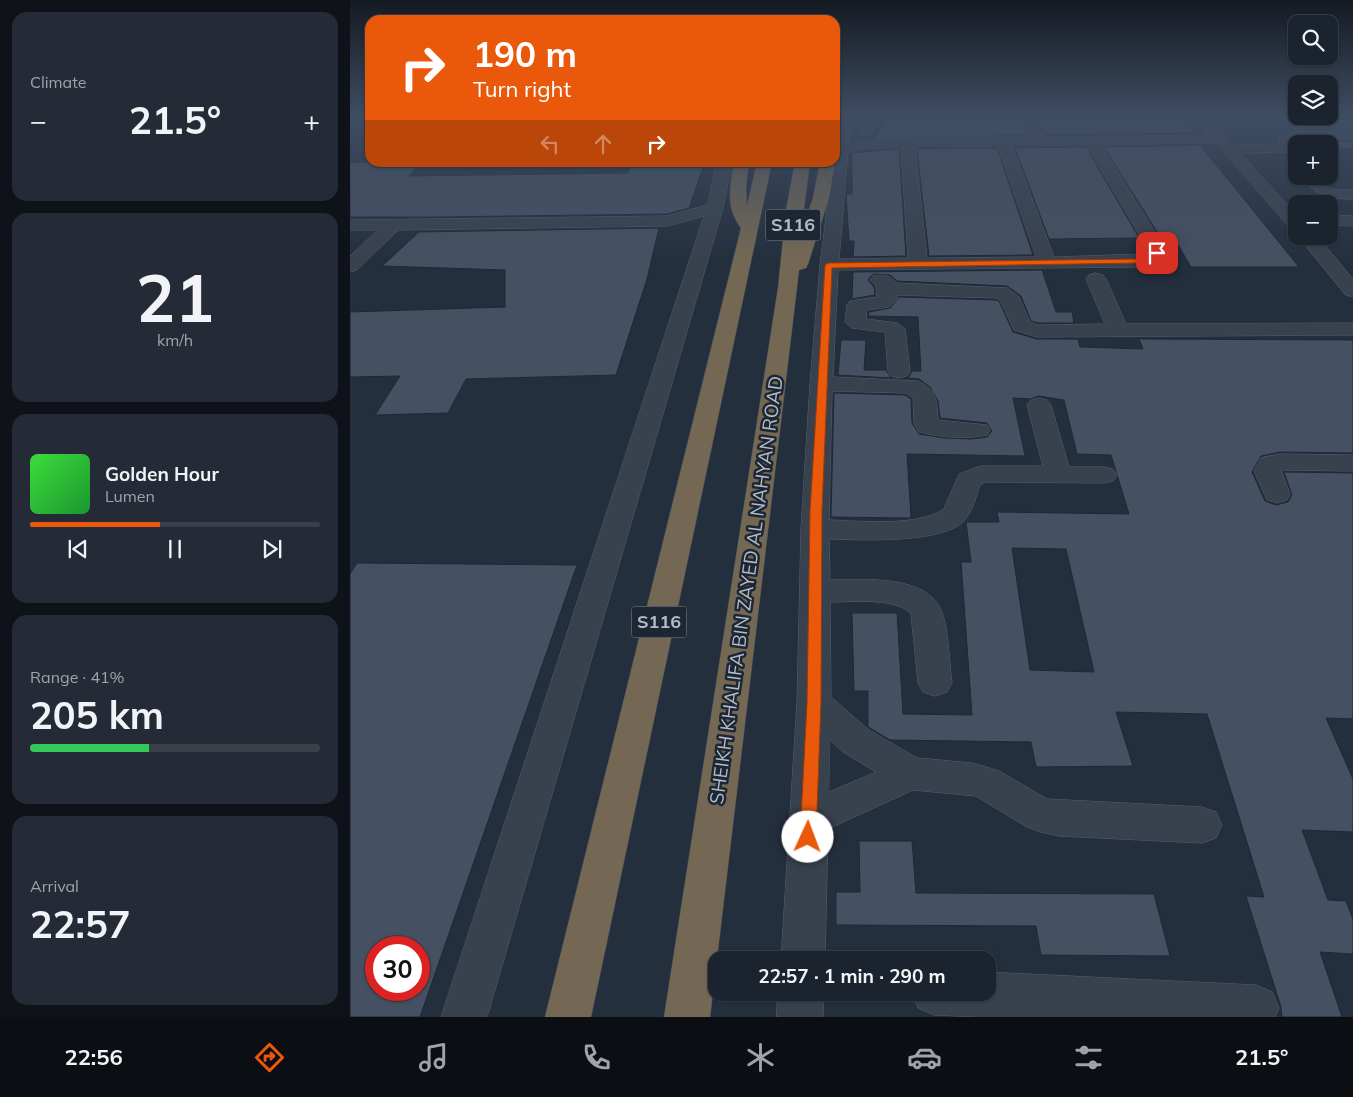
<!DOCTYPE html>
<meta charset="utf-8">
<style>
:root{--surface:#1b232e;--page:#242b36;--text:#f1f3f6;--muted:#a0a4aa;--line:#39404a;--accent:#ea580c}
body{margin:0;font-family:Mulish,sans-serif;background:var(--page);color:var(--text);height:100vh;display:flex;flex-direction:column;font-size:19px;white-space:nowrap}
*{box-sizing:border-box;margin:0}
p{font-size:16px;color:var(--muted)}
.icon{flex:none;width:28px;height:28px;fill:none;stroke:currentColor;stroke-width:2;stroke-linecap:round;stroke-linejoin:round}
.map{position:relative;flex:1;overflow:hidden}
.side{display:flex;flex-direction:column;gap:12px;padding:12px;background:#0f1319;width:350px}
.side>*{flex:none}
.guide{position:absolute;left:15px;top:15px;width:475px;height:152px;border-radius:15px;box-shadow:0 1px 4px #0004,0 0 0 1px var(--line);background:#ea580c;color:#fff;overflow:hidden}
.controls{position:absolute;left:938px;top:15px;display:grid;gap:10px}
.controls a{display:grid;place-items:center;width:50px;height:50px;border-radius:10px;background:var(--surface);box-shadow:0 1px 4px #0004,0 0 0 1px var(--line);font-size:25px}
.speed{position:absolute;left:15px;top:936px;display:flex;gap:10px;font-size:25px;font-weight:700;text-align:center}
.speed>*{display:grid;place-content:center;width:65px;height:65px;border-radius:50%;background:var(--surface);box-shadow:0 1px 4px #0004,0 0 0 1px var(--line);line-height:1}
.speed .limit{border:8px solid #d22;background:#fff;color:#111}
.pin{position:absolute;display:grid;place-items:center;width:42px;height:42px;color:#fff;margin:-21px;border-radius:10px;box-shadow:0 2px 8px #0006}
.me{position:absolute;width:55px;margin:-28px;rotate:2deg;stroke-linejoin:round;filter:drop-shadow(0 0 4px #0008)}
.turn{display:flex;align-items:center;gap:18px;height:105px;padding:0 25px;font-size:22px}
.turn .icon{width:65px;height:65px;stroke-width:2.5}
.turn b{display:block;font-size:35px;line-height:42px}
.lanes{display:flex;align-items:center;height:48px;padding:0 25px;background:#0003;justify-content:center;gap:25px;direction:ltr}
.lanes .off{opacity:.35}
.big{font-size:38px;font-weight:700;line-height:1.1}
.side .widget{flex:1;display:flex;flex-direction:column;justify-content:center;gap:8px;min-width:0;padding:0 18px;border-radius:15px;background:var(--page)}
.side .dial{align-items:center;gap:0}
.dial b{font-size:65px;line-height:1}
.song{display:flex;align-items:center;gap:15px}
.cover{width:60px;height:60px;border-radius:8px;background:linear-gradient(135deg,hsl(120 70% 55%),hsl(130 70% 35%))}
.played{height:5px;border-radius:2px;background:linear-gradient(90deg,var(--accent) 45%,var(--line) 45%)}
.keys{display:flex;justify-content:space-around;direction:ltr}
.heat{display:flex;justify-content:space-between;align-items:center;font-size:28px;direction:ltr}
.charge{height:8px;border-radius:4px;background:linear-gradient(90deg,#34c759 41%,var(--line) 0)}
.trip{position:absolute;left:358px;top:951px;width:288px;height:50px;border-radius:15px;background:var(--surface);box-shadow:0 1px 4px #0004,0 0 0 1px var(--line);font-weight:700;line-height:50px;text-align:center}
.dock{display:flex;height:80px;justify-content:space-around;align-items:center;background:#0b0e12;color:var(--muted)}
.dock .icon{width:35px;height:35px}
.dock .selected{color:var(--accent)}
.dock b{font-size:22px;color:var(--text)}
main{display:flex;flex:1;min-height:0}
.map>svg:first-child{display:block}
</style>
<main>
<section class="side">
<div class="widget"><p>Climate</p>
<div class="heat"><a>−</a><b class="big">21.5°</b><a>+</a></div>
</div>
<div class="widget dial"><b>21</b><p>km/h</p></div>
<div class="widget">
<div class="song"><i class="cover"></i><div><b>Golden Hour</b><p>Lumen</p></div></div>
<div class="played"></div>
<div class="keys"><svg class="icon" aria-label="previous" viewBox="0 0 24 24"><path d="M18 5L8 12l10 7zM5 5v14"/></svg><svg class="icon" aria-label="pause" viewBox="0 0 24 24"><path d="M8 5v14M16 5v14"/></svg><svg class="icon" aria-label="next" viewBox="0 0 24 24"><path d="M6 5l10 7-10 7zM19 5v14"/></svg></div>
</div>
<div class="widget"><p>Range · 41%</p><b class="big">205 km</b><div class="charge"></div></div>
<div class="widget"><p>Arrival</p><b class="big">22:57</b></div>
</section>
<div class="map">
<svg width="1003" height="1017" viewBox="0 0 1003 1017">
<rect width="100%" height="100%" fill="#242f3e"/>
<path fill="#455162" stroke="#1f2835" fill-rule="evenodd" d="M540,117h129l8,18 -153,4z
M687,117h144l15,16 -151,2z
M925,117h78v12l-59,1z
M958,141h45v8h-24v-5h-17z
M850,145l43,53 56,69h-108l-17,-29h-13l-57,-91z
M736,147l53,91 -90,1 -34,-91z
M647,148l36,107 -104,1 -12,-107z
M549,149l7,107 -53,1 1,-16h-5l-3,-47h6v-41z
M0,162h72l-13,14 219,-3 5,-11h72l-16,46 -22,6 -232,3h-85z
M309,228l-12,51 -31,96 -150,4 -18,34 -73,2 25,-39 -50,1v-65l155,-5v-37l-123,-4 37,-34z
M692,270l14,42h16l2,11h-36l-7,-2 -10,-25 -14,-10 -110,-5 -7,-6 -14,-1 -4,1 -4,5 6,7 1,8 -23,4 1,-27z
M549,297l97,3 3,1 14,31 24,7h41l2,8 63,2 -4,-10 214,1v113l-73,-1 -19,4 -9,16 13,29 11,4 12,-3 4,-7 -8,-23 69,1v246l-27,-1 27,61v53l-51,-2 26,70 18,1 7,18v35l-33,-2 22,65h-60l-1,-10 -35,-111 18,1 -57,-183 -91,-2 17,54 -97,1 -5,-25 -141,-2 -22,-13v-36h-14l-2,-78h45l6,101 69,1 -11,-153h10l-5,-40h33l-2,-10 132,2 -18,-59 -34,-1 -13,-54 -25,-4 -9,3 -17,-1 12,58 -118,-2 4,64 -80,-1 3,-124 71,2 6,4 1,24 7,11 25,4 27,1 16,-2 5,-6 -5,-8 -47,-5 -2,-17 -8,-14 -11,-8 -14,-1 4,-1 3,-6h9l-3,-54 -50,-1 1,-4 21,-4zM662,548l54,1 28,123 -64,-2z
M491,340h25l-2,30h22l5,8 -53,-3z
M7,563l220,2 -157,452h-70v-443zM26,948h43v42h-43z
M509,841h53l4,52 238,1 16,62 -129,-1 -5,-29 -200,-1v-33h24z"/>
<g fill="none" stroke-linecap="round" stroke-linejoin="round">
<defs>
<path id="minor" d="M488,117h14l-3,26 43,-4 138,-2 -9,-20h14l9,20 165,-2 -16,-18h14l26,28 46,-1 1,-8 19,-5h54v8h-53l-8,2 4,4v11l-8,-4 -48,1 56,61v15l-6,-1 -74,-85 -115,2 65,105c-2,13 -18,14 -29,17l-299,3 -5,107 85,4c19,9 19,20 20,39l49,5 3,5 -3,5c-20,5 -48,2 -68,-3l-5,-9 -1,-25 -7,-5 -74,-2 -3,129c33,1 87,7 115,-11l15,-35 22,-8h62l-16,-61 4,-5 8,-2 8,2 4,5 18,62h35l9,2 4,6 -4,6 -9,2 -119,-1 -5,3c-4,12 -7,25 -15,35 -20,24 -106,20 -136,19l1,41c33,0 101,-7 113,35 6,21 6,46 9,68l-5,9 -12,4 -12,-4 -5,-9 -7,-69c-15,-17 -59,-12 -81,-12l1,95 38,33 48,28 55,5 14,4 13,4 48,28 155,8 14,5 6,13 -6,13 -14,5 -143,-7 -18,-4 -14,-5 -51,-31 -63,-6 -85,39 -3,131h-44l16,-257 4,-174 9,-145 10,-119 13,-103h2zM737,145l61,105 -4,4 -90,3 -42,-111zM648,146l38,111 -109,1 -12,-111zM551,147l7,111 -69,1 9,-107 12,-3zM480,740l13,12 33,20 -47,20z
M511,117h14l-3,18h-10l-2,-3z
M898,117h15l8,7 -7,4 -5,-1z
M367,162h15l-9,46 -236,809h-46l263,-801 -36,10 -270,4 -41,40 -7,2v-16l28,-26h-28v-10l317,-4 40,-11z
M949,176h18l14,13 22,1v10l-32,-4z
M979,215l24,1v10l-24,-1z
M948,236h19l36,43v18l-7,-2z
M746,273l7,2 3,4 20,45 227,-1v12l-316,2 -23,-7 -14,-30 -4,-2 -99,-3v4l-8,8 -22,3 -1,9 31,4 8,6 5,42 -3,5 -8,2 -8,-2 -3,-5 -3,-39 -33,-4 -7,-6 2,-17 3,-4 27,-4 -1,-11 -6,-6 3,-4c9,-2 18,-1 23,7l111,5 12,9 11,25 8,3 67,-1 -19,-45 3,-4z
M930,454l73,1v16l-72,-1 9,24 -3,6 -10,3 -10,-3 -13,-29 7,-13z
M636,972l270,13 16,7 7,16 -4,9h-293l-48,-2 -16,-7 -6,-16h74z
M428,992h46l-1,25h-46z"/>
<path id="highway" d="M485,161v1l-6,36 -21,66 -2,4 -7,2 -89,747h-46l114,-729 8,-78 9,-48h15l-9,70 12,-34 7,-36z
M384,162h15l-3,25 1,19 10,-44h15l-181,855h-46l196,-789c-16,-21 -11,-42 -7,-66z"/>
</defs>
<use href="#minor" stroke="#565f6c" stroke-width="1"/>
<use href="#highway" stroke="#434c59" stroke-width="1"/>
<use href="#minor" fill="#38414e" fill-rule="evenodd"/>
<use href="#highway" fill="#746855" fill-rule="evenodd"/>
</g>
<linearGradient id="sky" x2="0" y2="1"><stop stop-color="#141a22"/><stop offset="0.45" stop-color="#3f4d63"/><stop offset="1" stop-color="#3f4d63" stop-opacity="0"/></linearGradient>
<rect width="1003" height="259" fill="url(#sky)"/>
<path fill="#ea580c" stroke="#983908" d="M807,251l4,2 -8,7 -16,3 -305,5 -10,243 -1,192 -5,134 -2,5 -6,3 -6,-3 -2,-5 7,-134 3,-192 15,-246 3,-2 309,-4 11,-2z"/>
<g text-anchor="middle" stroke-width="5" stroke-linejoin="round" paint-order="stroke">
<g fill="#1d2633" stroke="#878f9c" stroke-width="1">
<rect x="415.5" y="209.5" width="55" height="31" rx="4"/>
<rect x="281.5" y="606.5" width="55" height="31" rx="4"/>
</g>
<g font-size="18" font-weight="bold" fill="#b4bcc9">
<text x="443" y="231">S116</text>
<text x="309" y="628">S116</text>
</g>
<g font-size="19" fill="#b4bcc9" stroke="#1d2633">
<text transform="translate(396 590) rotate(-82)" y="7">SHEIKH KHALIFA BIN ZAYED AL NAHYAN ROAD</text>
</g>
</g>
</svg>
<div class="controls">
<a><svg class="icon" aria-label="search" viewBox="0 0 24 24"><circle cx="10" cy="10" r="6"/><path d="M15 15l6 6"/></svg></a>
<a><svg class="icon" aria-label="layers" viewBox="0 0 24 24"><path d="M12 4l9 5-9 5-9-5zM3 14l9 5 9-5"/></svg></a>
<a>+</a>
<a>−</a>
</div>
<div class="speed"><div class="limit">30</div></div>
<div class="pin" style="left:807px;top:253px;background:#d93025"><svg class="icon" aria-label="arrive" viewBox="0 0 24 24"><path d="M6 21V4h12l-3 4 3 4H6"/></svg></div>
<svg class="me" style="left:458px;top:837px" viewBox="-20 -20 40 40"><circle r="19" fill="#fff"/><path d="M0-13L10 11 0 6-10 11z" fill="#ea580c"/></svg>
<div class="trip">22:57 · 1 min · 290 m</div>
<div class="guide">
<div class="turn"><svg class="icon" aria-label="right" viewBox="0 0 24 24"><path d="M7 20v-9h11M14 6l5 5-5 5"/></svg><div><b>190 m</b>Turn right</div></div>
<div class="lanes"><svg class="icon off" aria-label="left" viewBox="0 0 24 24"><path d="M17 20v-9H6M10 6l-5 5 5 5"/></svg><svg class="icon off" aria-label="ahead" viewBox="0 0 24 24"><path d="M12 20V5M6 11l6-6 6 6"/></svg><svg class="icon" aria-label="right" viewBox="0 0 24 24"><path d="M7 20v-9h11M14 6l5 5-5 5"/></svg></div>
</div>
</div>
</main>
<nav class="dock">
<b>22:56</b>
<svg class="icon selected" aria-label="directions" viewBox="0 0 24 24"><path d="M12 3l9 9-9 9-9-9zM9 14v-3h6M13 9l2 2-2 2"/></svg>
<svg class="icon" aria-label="music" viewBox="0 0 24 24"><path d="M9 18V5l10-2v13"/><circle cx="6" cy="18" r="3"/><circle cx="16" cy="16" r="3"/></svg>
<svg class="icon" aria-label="phone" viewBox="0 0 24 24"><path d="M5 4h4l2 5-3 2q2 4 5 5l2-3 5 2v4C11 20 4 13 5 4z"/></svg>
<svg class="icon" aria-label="climate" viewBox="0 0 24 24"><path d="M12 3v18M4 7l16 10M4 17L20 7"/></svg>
<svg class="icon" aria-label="car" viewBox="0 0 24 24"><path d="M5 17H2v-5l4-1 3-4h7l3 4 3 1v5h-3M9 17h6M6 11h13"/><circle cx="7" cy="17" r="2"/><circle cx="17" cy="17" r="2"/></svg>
<svg class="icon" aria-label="filters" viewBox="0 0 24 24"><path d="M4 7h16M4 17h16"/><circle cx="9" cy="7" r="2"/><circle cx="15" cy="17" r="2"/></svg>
<b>21.5°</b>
</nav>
